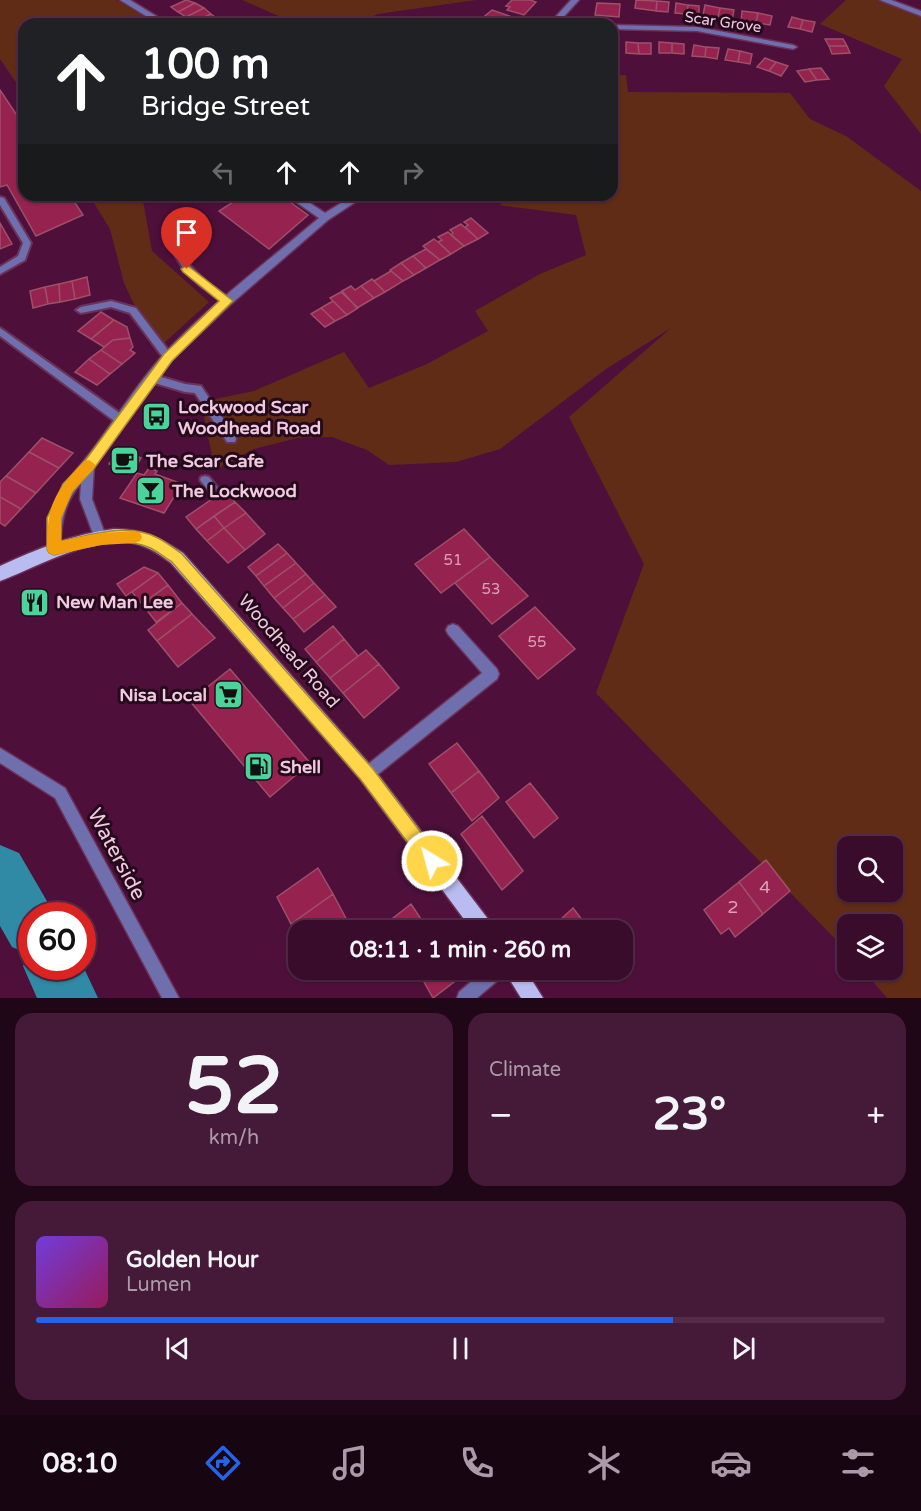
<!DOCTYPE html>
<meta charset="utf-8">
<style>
:root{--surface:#3a0c2c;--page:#451a38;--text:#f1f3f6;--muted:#ab9ba9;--line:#542c48;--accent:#2563eb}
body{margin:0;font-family:"Varela Round",sans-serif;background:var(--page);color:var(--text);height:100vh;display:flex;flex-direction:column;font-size:22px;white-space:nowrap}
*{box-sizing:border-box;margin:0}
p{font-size:20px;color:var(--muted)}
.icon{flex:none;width:33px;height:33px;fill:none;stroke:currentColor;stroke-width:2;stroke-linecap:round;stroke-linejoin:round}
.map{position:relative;height:998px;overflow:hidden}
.details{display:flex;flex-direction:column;gap:15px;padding:15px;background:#200718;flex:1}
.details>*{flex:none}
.guide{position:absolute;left:18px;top:18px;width:600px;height:183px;border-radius:18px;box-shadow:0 2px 4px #0004,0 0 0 2px var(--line);background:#202124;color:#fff;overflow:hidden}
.buttons{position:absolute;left:837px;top:836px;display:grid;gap:12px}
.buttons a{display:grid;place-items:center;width:66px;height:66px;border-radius:12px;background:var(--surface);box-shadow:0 2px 4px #0004,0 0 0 2px var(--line);font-size:30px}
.speed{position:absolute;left:18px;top:902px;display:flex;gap:12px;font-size:30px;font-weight:700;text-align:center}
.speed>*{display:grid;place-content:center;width:78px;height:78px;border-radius:50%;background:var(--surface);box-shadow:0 2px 4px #0004,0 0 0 2px var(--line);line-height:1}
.speed .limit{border:9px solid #d22;background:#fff;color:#111}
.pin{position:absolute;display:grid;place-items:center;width:51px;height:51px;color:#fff;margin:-62px -26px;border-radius:50% 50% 50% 0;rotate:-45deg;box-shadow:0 0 6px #0007}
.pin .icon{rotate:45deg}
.me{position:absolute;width:66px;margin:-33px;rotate:323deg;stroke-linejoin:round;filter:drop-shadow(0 0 4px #0008)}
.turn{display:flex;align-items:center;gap:21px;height:126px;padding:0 24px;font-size:27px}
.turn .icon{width:78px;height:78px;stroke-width:2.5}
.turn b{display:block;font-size:42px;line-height:51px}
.lanes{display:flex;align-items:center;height:57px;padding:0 24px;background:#0003;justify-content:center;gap:30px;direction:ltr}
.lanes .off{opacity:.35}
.big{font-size:45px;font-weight:700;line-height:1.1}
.details .widget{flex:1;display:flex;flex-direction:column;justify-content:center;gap:9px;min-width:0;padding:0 21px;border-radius:18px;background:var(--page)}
.details .dial{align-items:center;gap:0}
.dial b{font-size:78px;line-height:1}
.song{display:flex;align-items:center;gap:18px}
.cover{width:72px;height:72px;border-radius:9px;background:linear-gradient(135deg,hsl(260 70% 55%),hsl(330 70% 35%))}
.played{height:6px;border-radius:3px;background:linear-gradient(90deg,var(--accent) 75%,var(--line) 75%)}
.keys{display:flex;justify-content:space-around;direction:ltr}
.heat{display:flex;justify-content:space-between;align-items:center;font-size:33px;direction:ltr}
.details .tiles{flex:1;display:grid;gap:15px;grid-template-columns:1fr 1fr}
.widget:last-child{grid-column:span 2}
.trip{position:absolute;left:288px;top:920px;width:345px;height:60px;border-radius:18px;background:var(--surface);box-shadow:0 2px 4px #0004,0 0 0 2px var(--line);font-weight:700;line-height:60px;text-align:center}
.tabs{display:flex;height:96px;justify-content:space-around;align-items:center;background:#170512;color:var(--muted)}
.tabs .icon{width:42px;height:42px}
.tabs .current{color:var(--accent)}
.tabs b{font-size:27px;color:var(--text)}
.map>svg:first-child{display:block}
</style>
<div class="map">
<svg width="921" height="998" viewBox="0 0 921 998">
<rect width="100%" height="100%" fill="#4e103b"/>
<path fill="#612c16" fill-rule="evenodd" d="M0,0h117l39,24h-132v70l-24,-35z
M242,0h234l-98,14 -24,10h-57z
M846,0h35l40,16v118l-37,-48 18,-27 -82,-35z
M626,75l2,17 162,1 20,26 36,17 75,55v807h-34l-25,-29h30v-45h-44l-1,27 -251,-258 48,-129 -75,-147 102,-89 -65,41 -106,80 -44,13 -67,3 -22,-15 -35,-13 -35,1 -43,11 -39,21 -14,-68 53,-11 90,-39 25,36 58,-24 61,-33 -13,-20 65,-37 46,-19 -10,-40 -77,-10 16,-10h97v-119zM848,846h44v45h-44z
M89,195h53l10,56 57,51 -47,43 -22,-28 -16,-34 -14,-54z"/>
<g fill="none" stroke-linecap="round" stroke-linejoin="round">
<path fill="#3089a5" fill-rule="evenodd" d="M0,845l19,8 36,62h-23v51h50v-2l16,34h-61l-14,-32 5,-12 -16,-7 -12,-21z"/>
</g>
<path fill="#96234f" stroke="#9d5067" stroke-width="1.5" d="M186,0l9,3 -17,9 -7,-5z
M512,0h18l6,2 -12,13 -17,-5 3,-3 -4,-1z
M636,0l21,1 -1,10 -21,-3z
M657,1l12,1 -1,10 -12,-1z
M195,3l9,5 -18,9 -8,-5z
M597,3l23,1 -1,13 -24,-2z
M676,3l12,2 -1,9 -12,-1z
M688,5l11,1v10l-12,-2z
M705,5l15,3 -2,9 -15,-2z
M204,8l7,6 -17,8 -8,-5z
M720,8l14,2 -2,10 -14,-3z
M492,10l23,8 -7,6h-21l-7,-4z
M742,11l16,2 -2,10 -15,-2z
M758,13l14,3 -2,9 -14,-2z
M211,14l7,5 -11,5 -13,-2z
M792,17l11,3 -3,9 -12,-2z
M803,20l12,2 -3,10 -12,-3z
M825,39h18l4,7h-18z
M626,42l12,1 1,11 -13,-1z
M659,42l13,1v10h-13z
M638,43h13v11h-12z
M672,43l12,1v10l-12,-1z
M694,45l12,2 -1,10 -13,-1z
M829,46h18l3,7 -18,1z
M706,47l13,1 -2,11 -12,-2z
M728,49l12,2 -2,11 -13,-2z
M740,51l12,3 -2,10 -12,-2z
M765,58l11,4 -7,9 -12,-4z
M776,62l12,4 -7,10 -12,-5z
M821,68l8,11 -12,1 -8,-11z
M809,69l8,11 -12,2 -8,-11z
M0,90l24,36v69h46l13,20 -47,21 -29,-51 -7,2z
M244,195h36l28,20 -39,34 -50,-38z
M471,218l17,15 -10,6 -13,-12 3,-2 -4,-3z
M0,223l12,21 -12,5z
M461,224l17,15 -14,7 -13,-11 2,-2 -3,-3z
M448,232l16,14 -13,8 -13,-12 4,-2 -4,-3z
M434,239l4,3 13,12 -11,6 -17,-14z
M426,249l14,11 -14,8 -13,-12z
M413,256l13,12 -12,7 -13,-12z
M401,263l13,12 -11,6 -13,-11z
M391,271l12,10 -18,11 -11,-11z
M87,277l3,18 -15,4 -3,-18z
M372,279l13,13 -11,6 -13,-12z
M72,281l3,18 -15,3 -1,-18z
M59,284l1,18 -12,2 -3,-17z
M351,286l4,4 6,-4 13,12 -17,10 -15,-17z
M45,287l3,17 -15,4 -3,-17z
M341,292l17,16 -11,7 -17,-17z
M333,301l14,14 -12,6 -14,-13z
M321,308l14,13 -10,6 -14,-13z
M101,312l13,8 -23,19 -13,-8z
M114,320l13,7 3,11 -17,2 -9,7 -13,-8z
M130,338l3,9 -3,3 5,3 -13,11 -21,-14 12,-10z
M101,350l21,14 -12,10 -21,-15z
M89,359l21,15 -13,11 -22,-13z
M42,438l31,15 -14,15 -30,-16z
M119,450l22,8 -9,15 -23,-9z
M29,452l30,16 -23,25 -30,-17z
M149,468l8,3 -2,3 27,10 -18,29 -44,-15 17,-25 7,2z
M6,476l30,17 -15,16 -21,-12v-15z
M225,490l10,12 -39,27 -10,-12z
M0,497l21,12 -16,17 -5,-3z
M235,502l11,11 -22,15 -10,-12z
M246,513l19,21 -20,16 -21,-22z
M214,516l10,12 -17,13 -11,-12z
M224,528l21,22 -17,13 -21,-22z
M464,529l26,28 -49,36 -26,-29z
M278,544l9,9 -31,23 -8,-9z
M287,553l9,10 -32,23 -8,-10z
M490,557l38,39 -36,28 -37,-41z
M296,563l10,11 -32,24 -10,-12z
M144,567l14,6 -32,23 -9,-12z
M158,573l10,12 -26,19 -10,-12z
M306,574l8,9 -31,25 -9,-10z
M314,583l11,12 -32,24 -10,-11z
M168,585l14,18 -26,19 -14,-18z
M325,595l11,12 -32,25 -11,-13z
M182,603l10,11 -35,27 -9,-11z
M535,607l40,42 -37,30 -39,-43z
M192,614l23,24 -37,29 -21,-26z
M333,626l11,13 -28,23 -11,-13z
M344,639l14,17 -28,22 -14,-16z
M366,650l13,14 -36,29 -13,-15z
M379,664l20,24 -35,30 -21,-25z
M230,669l80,94 -40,34 -80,-96z
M457,743l22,28 -28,22 -22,-29z
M479,771l20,27 -27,23 -21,-28z
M530,783l28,35 -24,20 -28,-36z
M482,816l41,55 -21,19 -41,-56z
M766,860l24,31 -27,23 -24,-32z
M318,868l15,26 -42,30 -14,-27z
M739,882l24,32 -28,23 -6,-9 -8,6 -17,-24z
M333,894l16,30 -8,6h-43v8l-7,-14z
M411,904l14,21 -7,5h-26l-4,-8z
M573,908l17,22h-41z
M416,969h25l-17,13z
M441,969h11l6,10 -25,19 -9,-16z
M561,969h19l-11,10z"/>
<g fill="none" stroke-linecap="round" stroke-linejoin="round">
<defs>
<path id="lane" d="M0,197l4,1 27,45 -6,17 -25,14v-7l18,-11 5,-13 -23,-38z
M202,221l3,1v4l-25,19c7,26 30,39 50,54l2,2 -2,2h-6c-23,-16 -45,-31 -53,-59l1,-2z
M111,301l25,7 35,46 2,3 -2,3h-6l-35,-47 -19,-6 -30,6 -5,-3 5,-3z
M0,328l125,89 1,3 -1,3h-8l-117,-87z
M151,374l34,10 16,2 34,50 1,3 -1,3h-8l-32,-49 -10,-1 -37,-11 -2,-3 2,-3z
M205,476l4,1 8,10 -1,3h-8l-8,-10 1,-3z"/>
<path id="street" d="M120,0h10l39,24h-10z
M571,0h8l-22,24h-8z
M880,0h11l30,11v5z
M612,25l85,2 96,18 4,2 -4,2 -96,-18 -85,-2z
M286,195h12l27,18 29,-18h12l-38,25 -97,84 -59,56 -17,21 -61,86 -2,32 15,40 -2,4 -4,1 -4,-1 -2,-4 -15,-40 1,-16c-17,20 -20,39 -21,66l-2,4 -4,2 -4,-2 -2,-4c0,-12 0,-25 3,-36 6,-25 33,-50 48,-72 21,-29 41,-61 65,-87 47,-50 103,-92 155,-136z
M453,624l5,2 39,43 2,5 -2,5 -125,100 -5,2 -5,-2 -2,-5 2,-5 120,-96 -34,-39 -2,-4 2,-4z
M0,748l65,40 114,210h-17l-107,-200 -55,-35z
M486,969h20l-2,6 -27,23h-20l2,-6z"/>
<path id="primary" d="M114,529c27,0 46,9 69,24l190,215 118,155 3,7h-22l-111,-150 -190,-217c-8,-6 -17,-13 -28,-17 -41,-17 -105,21 -143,35v-15c37,-17 73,-32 114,-37z
M503,969h22l18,29h-22z"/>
</defs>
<use href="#lane" stroke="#6b3159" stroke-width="4"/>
<use href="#street" stroke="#6b3159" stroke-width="3"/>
<use href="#primary" stroke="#6b3159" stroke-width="3"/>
<use href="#lane" fill="#6f6fae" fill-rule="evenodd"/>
<use href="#street" fill="#6f6fae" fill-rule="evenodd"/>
<use href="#primary" fill="#b9bcf0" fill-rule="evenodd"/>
</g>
<path fill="#ffd54a" stroke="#a68a30" stroke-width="1.5" d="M187,265l46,36 -61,60 -79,109 -21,22 -11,26v23c30,-6 67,-19 97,-3 8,4 16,10 24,16l191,215 65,86 3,6 -3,6 -6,2 -6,-2 -65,-87 -189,-218c-8,-5 -16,-12 -24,-15 -29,-12 -66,2 -94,8l-5,-2 -2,-4v-31l16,-34 21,-22 80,-108 55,-53 -36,-29 -2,-3z"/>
<path fill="#f59e0b" d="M89,460l7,5 -24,27 -11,26v23l40,-8 34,-2 5,2 2,4 -2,4 -5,2 -34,2 -47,10 -5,-2 -2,-4c0,-44 7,-56 37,-88z"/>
<defs>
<symbol id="bus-square" viewBox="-11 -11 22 22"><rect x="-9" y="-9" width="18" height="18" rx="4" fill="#4ad49c" stroke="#250a1c"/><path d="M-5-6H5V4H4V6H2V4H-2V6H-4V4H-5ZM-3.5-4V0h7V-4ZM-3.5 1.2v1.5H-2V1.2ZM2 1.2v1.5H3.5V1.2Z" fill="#111"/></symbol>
<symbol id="cafe-square" viewBox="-11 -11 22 22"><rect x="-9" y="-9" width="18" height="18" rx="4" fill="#4ad49c" stroke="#250a1c"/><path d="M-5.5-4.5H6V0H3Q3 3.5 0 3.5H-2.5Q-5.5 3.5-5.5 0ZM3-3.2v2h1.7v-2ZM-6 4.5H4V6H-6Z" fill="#111"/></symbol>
<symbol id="bar-square" viewBox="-11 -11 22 22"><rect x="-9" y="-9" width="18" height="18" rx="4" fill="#4ad49c" stroke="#250a1c"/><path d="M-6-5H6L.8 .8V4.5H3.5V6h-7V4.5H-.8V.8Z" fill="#111"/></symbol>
<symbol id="restaurant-square" viewBox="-11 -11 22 22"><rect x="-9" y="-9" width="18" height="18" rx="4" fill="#4ad49c" stroke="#250a1c"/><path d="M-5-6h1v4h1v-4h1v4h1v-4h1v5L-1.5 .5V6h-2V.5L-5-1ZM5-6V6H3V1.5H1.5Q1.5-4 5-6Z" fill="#111"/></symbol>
<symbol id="supermarket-square" viewBox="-11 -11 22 22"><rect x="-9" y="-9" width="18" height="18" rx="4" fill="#4ad49c" stroke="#250a1c"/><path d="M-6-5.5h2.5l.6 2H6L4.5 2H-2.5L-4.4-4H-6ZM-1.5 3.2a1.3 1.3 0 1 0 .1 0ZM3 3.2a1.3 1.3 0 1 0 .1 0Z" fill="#111"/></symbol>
<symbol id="fuel-square" viewBox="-11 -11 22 22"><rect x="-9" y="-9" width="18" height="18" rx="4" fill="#4ad49c" stroke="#250a1c"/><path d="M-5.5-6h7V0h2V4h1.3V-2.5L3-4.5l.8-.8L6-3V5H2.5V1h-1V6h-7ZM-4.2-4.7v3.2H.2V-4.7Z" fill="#111"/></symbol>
</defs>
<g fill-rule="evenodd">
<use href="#bus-square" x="140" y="400" width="33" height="33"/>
<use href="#cafe-square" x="108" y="444" width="33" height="33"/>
<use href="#bar-square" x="134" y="474" width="33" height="33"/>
<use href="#restaurant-square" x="18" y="586" width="33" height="33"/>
<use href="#supermarket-square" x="212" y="678" width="33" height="33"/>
<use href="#fuel-square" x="242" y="750" width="33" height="33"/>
</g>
<g text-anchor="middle" stroke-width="6" stroke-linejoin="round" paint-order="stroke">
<g font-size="15" fill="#f1cae0" stroke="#250a1c">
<text transform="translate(723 22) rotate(8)" y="5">Scar Grove</text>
</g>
<g font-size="15" fill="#daa0bc">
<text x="453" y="565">51</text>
<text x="491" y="594">53</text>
<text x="537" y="647">55</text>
</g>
<g font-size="18" font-weight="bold" fill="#f1cae0" stroke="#250a1c" text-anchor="start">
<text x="178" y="413">Lockwood Scar<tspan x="178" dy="21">Woodhead Road</tspan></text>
<text x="146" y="467">The Scar Cafe</text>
<text x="172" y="497">The Lockwood</text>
<text x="56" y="608">New Man Lee</text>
<text x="207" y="701" text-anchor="end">Nisa Local</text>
<text x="280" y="773">Shell</text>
</g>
<g font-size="18" fill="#f1cae0" stroke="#250a1c">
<text transform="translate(289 651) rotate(49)" y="6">Woodhead Road</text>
</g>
<g font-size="18" fill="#daa0bc">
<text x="765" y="893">4</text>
<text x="733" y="913">2</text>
</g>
<g font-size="21" fill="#f1cae0" stroke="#250a1c">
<text transform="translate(117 854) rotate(62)" y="7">Waterside</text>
</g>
</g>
</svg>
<div class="buttons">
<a><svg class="icon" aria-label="search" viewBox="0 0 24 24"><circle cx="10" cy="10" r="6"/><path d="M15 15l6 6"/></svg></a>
<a><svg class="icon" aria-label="layers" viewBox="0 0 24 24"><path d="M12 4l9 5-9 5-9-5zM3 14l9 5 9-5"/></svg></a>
</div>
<div class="speed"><div class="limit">60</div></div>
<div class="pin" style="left:187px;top:269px;background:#d93025"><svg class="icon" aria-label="arrive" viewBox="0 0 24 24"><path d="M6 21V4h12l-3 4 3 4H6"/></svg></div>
<svg class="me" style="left:432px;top:861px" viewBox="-20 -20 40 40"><circle r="17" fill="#ffd54a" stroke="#fff" stroke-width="3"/><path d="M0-11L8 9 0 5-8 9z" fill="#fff"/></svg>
<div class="trip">08:11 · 1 min · 260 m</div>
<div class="guide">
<div class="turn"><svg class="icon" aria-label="ahead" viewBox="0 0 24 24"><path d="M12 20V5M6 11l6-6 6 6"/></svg><div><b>100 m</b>Bridge Street</div></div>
<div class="lanes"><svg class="icon off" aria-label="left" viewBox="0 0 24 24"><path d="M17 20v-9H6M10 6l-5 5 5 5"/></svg><svg class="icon" aria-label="ahead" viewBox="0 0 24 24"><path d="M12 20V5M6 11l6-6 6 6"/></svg><svg class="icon" aria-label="ahead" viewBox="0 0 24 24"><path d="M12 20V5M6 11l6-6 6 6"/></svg><svg class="icon off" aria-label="right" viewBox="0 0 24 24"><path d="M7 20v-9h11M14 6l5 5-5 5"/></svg></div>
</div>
</div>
<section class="details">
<div class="tiles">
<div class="widget dial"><b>52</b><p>km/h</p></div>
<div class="widget"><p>Climate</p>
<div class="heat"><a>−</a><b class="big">23°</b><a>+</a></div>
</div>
<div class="widget">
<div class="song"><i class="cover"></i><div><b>Golden Hour</b><p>Lumen</p></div></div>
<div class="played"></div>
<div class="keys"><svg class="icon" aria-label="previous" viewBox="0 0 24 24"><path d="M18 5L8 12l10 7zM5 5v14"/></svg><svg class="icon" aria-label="pause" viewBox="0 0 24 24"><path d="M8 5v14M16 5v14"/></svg><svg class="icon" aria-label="next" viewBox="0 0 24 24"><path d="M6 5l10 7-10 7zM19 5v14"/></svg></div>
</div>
</div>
</section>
<nav class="tabs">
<b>08:10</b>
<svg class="icon current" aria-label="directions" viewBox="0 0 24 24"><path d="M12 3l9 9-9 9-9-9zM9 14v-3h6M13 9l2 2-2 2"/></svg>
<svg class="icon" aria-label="music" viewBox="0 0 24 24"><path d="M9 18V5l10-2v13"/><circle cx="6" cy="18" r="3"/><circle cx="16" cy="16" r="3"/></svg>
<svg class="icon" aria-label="phone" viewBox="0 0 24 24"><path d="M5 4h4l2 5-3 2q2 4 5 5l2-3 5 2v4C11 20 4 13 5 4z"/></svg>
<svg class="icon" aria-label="climate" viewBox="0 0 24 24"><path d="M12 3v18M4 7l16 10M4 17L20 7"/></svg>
<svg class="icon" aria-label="car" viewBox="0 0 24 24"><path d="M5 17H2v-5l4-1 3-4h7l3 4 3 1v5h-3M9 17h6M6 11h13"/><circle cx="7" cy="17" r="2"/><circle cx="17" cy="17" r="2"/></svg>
<svg class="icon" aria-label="filters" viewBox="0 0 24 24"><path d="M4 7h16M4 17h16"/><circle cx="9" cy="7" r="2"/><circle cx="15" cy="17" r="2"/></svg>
</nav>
